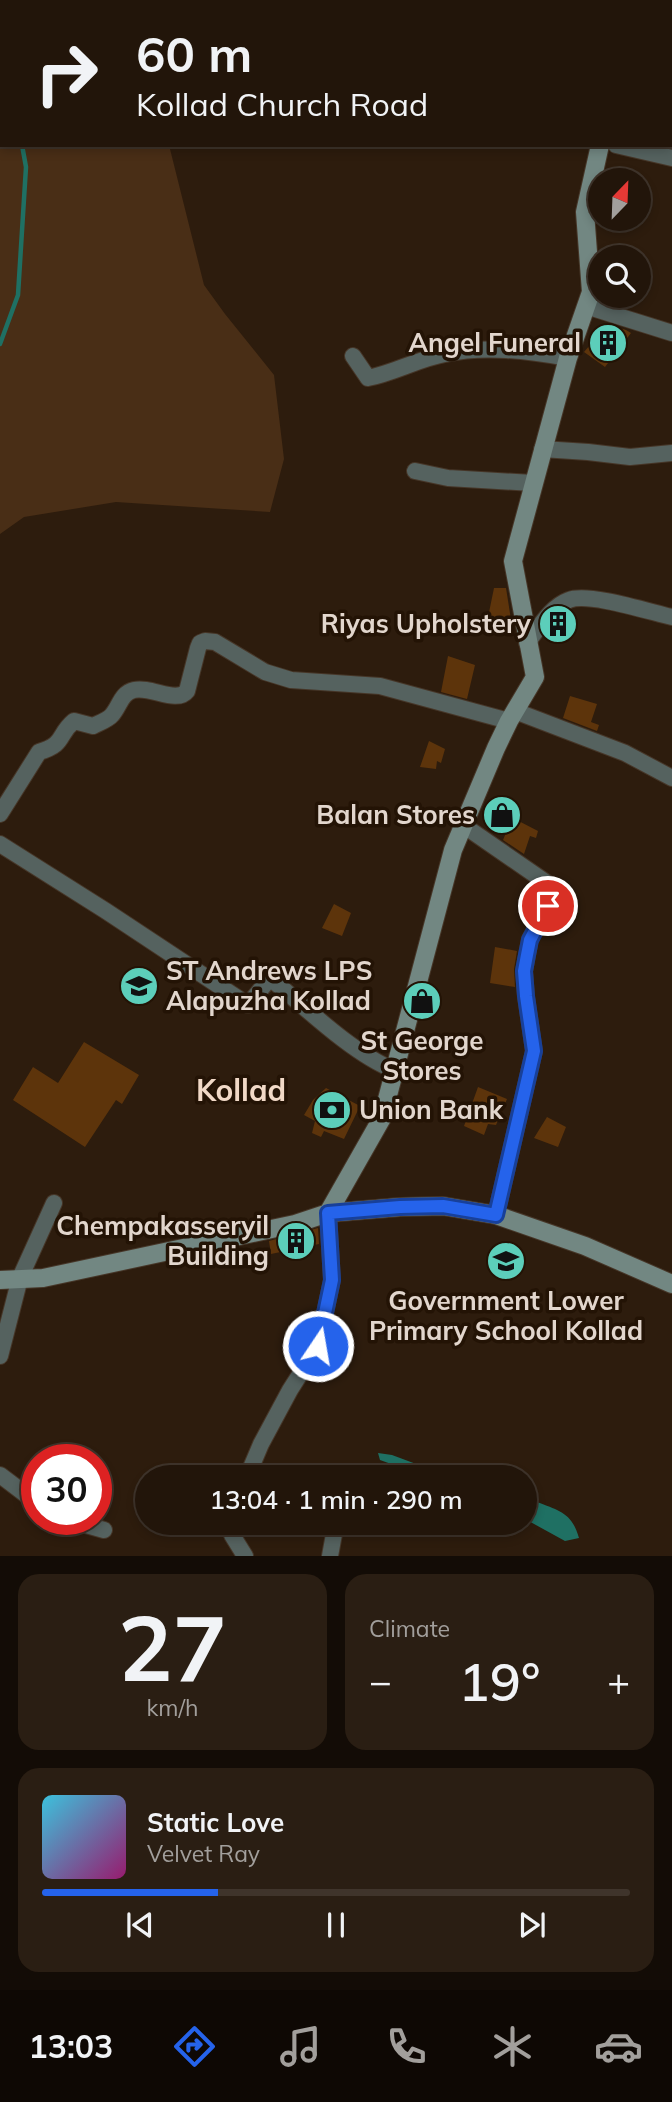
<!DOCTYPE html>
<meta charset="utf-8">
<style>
:root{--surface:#22150a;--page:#2a1e13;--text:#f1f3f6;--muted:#a29f9c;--line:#3f342b;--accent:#2563eb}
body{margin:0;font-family:Mulish,sans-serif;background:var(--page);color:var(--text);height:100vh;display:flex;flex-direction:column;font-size:26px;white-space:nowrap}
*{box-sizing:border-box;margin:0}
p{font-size:23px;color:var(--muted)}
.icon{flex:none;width:38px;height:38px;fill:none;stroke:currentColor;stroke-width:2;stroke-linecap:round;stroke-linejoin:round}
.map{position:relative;height:1556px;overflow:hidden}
.side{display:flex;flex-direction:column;gap:18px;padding:18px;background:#130c06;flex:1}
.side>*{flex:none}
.top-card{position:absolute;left:0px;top:0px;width:672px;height:147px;box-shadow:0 4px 10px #0003,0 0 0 2px var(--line);background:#22150a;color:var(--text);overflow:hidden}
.needle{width:46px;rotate:23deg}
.tools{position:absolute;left:588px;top:168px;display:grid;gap:14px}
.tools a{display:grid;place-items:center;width:63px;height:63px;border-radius:50%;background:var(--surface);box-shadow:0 4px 10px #0003,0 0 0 2px var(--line);font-size:35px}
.speed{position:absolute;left:21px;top:1444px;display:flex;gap:14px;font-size:35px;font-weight:700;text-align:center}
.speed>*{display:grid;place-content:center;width:91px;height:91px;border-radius:50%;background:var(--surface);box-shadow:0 4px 10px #0003,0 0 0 2px var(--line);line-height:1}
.speed .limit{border:10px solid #d22;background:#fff;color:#111}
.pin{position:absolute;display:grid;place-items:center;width:60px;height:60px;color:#fff;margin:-30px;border:4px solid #fff;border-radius:50%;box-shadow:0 2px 7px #0007}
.me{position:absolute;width:77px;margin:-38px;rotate:12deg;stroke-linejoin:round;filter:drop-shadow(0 0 5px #0008)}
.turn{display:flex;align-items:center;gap:24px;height:147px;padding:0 21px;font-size:32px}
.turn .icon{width:91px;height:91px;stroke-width:2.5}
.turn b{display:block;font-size:49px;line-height:60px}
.big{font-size:52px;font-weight:600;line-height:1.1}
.side .widget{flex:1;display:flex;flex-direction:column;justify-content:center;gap:10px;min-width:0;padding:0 24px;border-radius:21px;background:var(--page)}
.side .dial{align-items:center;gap:0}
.dial b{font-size:91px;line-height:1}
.song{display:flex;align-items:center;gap:21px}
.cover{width:84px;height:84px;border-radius:10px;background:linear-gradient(135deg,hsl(190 70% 55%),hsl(320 70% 35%))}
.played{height:7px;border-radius:4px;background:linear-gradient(90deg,var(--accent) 30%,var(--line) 30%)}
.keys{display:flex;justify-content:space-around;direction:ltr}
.heat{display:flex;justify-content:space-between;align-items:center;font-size:38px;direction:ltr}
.side .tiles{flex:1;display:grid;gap:18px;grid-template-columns:1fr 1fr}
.widget:last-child{grid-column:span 2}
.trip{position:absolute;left:135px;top:1465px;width:402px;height:70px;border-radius:35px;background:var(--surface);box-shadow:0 4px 10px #0003,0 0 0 2px var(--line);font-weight:600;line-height:70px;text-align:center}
.tab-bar{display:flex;height:112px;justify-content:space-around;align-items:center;background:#0e0804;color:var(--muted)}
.tab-bar .icon{width:49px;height:49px}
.tab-bar .current{color:var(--accent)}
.tab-bar b{font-size:32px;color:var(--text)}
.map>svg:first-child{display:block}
</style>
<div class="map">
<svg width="672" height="1556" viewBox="0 0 672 1556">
<rect width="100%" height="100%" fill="#2d1c0d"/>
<path fill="#492e16" d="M0,0h32v2h-30v143h167l35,140 21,29 49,61 10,84 -14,53 -154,-10 -92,15 -24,17z
M62,0h117v2h-118z"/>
<path fill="#1f7063" d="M378,1453l14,2 59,22h-41l-5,-8 -25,-9z
M537,1502c23,9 35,11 42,36l-14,3 -40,-22v-15z"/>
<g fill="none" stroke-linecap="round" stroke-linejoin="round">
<path stroke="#1f7063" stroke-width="4.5" d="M3,2v-2
M0,16l2,10
M0,344l18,-49 8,-128 -4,-22"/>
</g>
<path fill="#5d340b" d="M608,324l18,6 5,3 -26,34 -21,-15z
M494,588h12l6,38 -26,1z
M570,611l-12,25 -11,-2 11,-14z
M448,656l27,9 -8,34 -26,-7z
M570,696l27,8 -6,18 8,3 -2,6 -34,-13z
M429,741l16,8 -4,14 -4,-2 -1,8 -16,-2z
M502,798l13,10 -6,8 29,15 -2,7 -6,-2 -6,18 -21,-14 5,-12 -17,-7z
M334,904l17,9 -9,23 -20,-8z
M495,947l22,4 -3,18 1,18 -25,-4z
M84,1042l55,33 -17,29 -6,-4 -31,47 -72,-47 20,-33 25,16z
M478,1087l29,12 -11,26 -8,-1 -4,11 -20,-9z
M326,1088l34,18 -16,33 -20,-8 -3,6 -9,-4 3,-12 -11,-6 9,-15z
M547,1117l19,10 -8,20 -24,-9z
M318,1228l1,16 -48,10 -2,-13z"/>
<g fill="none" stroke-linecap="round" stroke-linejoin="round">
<defs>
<path id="minor" d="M453,2v-2
M670,32l2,1
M616,145l56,13
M586,306l86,27
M353,356l15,22c26,-5 50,-19 77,-24 40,-9 83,-3 123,4
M542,449l46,3 42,5 42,-4
M415,471l33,7 85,5
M527,643c12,-15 23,-36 42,-43 19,-8 81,12 103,17
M515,711l110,42 47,25
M0,814l39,-62c27,-8 18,-17 35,-31l19,5c6,-3 15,-6 19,-11 8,-9 9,-22 22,-25 17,-4 43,14 53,1l11,-43 2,-5 5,-2 10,1 50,30 26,8 89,6 129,35
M463,825l94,65 -27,49 -6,32 2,26 8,54 -38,164
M0,844l106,67 142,94 22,-27c35,29 83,76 124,92
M0,1356l20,-78 34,-75
M0,1475l37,28
M247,1477l14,-33 29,-54 28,-44 14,-66 -4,-67
M65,1519l39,11
M234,1522l-2,13 13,21
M330,1556l4,-22"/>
<path id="secondary" d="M589,0v2
M328,1213l54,-95 71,-268 43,-102 13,-27 26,-44 -22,-116 55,-203 23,-66 -6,-80 15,-67
M0,1280l43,-2 252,-54 33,-11 72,-6 43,-1 53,9 89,31 87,38"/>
</defs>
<use href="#minor" stroke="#463628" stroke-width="18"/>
<use href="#secondary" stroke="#463628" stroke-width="20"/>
<use href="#minor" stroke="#55625f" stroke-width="16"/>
<use href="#secondary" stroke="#728782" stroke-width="18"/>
</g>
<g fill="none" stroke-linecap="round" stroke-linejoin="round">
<defs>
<path id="route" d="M318,1346l14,-66 -4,-67 72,-6 43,-1 53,9 38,-164 -8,-55 -2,-25 3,-16 3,-15 18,-34"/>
</defs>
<use href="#route" stroke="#184099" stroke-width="18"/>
<use href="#route" stroke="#2563eb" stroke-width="12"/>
</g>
<defs>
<symbol id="building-disc" viewBox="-11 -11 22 22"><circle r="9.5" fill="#5cceba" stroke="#231305"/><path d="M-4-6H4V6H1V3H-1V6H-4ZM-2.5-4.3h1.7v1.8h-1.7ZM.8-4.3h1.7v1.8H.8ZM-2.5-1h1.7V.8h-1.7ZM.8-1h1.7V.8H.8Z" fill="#111"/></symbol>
<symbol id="shop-disc" viewBox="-11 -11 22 22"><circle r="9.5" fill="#5cceba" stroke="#231305"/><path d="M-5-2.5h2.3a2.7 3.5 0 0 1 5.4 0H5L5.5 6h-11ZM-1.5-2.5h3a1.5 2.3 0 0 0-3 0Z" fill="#111"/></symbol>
<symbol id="school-disc" viewBox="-11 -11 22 22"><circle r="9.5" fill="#5cceba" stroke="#231305"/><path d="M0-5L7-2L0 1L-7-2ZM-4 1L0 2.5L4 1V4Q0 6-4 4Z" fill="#111"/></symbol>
<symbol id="bank-disc" viewBox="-11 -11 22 22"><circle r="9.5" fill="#5cceba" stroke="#231305"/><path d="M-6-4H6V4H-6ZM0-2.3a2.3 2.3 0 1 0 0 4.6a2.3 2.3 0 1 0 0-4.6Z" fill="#111"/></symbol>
</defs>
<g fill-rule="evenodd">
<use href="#building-disc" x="586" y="321" width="44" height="44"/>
<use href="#building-disc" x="536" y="602" width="44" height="44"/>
<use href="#shop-disc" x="480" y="793" width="44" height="44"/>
<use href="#school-disc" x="117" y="964" width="44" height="44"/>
<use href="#shop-disc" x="400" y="979" width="44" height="44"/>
<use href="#bank-disc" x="310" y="1088" width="44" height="44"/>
<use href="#building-disc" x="274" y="1219" width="44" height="44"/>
<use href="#school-disc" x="484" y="1239" width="44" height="44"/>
</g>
<g text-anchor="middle" stroke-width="7" stroke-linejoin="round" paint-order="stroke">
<g font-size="26" font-weight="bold" fill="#e2d6cd" stroke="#231305" text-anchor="end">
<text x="581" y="352">Angel Funeral</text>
<text x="531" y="633">Riyas Upholstery</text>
<text x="475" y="824">Balan Stores</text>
<text x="166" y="980" text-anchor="start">ST Andrews LPS<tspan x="166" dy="30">Alapuzha Kollad</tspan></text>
<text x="422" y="1050" text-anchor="middle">St George<tspan x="422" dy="30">Stores</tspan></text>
<text x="359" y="1119" text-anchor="start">Union Bank</text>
<text x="269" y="1235">Chempakasseryil<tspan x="269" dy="30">Building</tspan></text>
<text x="506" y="1310" text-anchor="middle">Government Lower<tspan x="506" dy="30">Primary School Kollad</tspan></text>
</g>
<g font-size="30" font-weight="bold" fill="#f1d9c7" stroke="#231305">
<text x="241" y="1101">Kollad</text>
</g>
</g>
</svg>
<div class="tools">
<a><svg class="needle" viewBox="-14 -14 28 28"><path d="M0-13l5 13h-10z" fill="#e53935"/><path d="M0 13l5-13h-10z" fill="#a29f9c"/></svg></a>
<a><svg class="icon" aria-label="search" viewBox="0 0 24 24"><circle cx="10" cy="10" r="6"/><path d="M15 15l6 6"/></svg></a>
</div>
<div class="speed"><div class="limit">30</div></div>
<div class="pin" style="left:548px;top:906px;background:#d93025"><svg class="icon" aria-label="arrive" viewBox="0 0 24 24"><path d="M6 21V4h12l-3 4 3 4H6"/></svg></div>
<svg class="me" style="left:318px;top:1346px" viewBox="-20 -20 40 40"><circle r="17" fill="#2563eb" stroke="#fff" stroke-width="3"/><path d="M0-11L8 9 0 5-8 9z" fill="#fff"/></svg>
<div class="trip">13:04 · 1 min · 290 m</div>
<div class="top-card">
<div class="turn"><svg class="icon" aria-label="right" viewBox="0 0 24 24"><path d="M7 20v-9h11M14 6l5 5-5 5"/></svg><div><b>60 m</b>Kollad Church Road</div></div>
</div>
</div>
<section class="side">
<div class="tiles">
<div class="widget dial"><b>27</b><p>km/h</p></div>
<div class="widget"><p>Climate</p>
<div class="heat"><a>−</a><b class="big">19°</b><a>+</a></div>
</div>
<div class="widget">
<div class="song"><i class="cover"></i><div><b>Static Love</b><p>Velvet Ray</p></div></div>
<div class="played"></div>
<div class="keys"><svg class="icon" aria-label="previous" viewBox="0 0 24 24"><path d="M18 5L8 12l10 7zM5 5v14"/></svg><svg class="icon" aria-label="pause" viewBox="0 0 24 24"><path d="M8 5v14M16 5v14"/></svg><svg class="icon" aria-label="next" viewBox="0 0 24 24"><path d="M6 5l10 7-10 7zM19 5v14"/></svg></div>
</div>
</div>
</section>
<nav class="tab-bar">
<b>13:03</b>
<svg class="icon current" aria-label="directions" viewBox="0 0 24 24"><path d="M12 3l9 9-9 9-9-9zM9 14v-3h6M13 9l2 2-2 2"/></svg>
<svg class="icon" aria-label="music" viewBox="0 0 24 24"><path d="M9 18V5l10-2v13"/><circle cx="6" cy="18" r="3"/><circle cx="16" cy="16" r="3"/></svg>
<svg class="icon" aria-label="phone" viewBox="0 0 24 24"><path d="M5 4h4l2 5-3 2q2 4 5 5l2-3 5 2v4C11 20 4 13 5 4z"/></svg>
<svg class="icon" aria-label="climate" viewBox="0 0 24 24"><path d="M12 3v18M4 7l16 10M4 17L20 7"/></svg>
<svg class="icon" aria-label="car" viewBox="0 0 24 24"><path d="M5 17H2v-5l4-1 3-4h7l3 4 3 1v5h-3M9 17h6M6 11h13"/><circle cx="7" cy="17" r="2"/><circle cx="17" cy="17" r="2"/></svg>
</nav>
